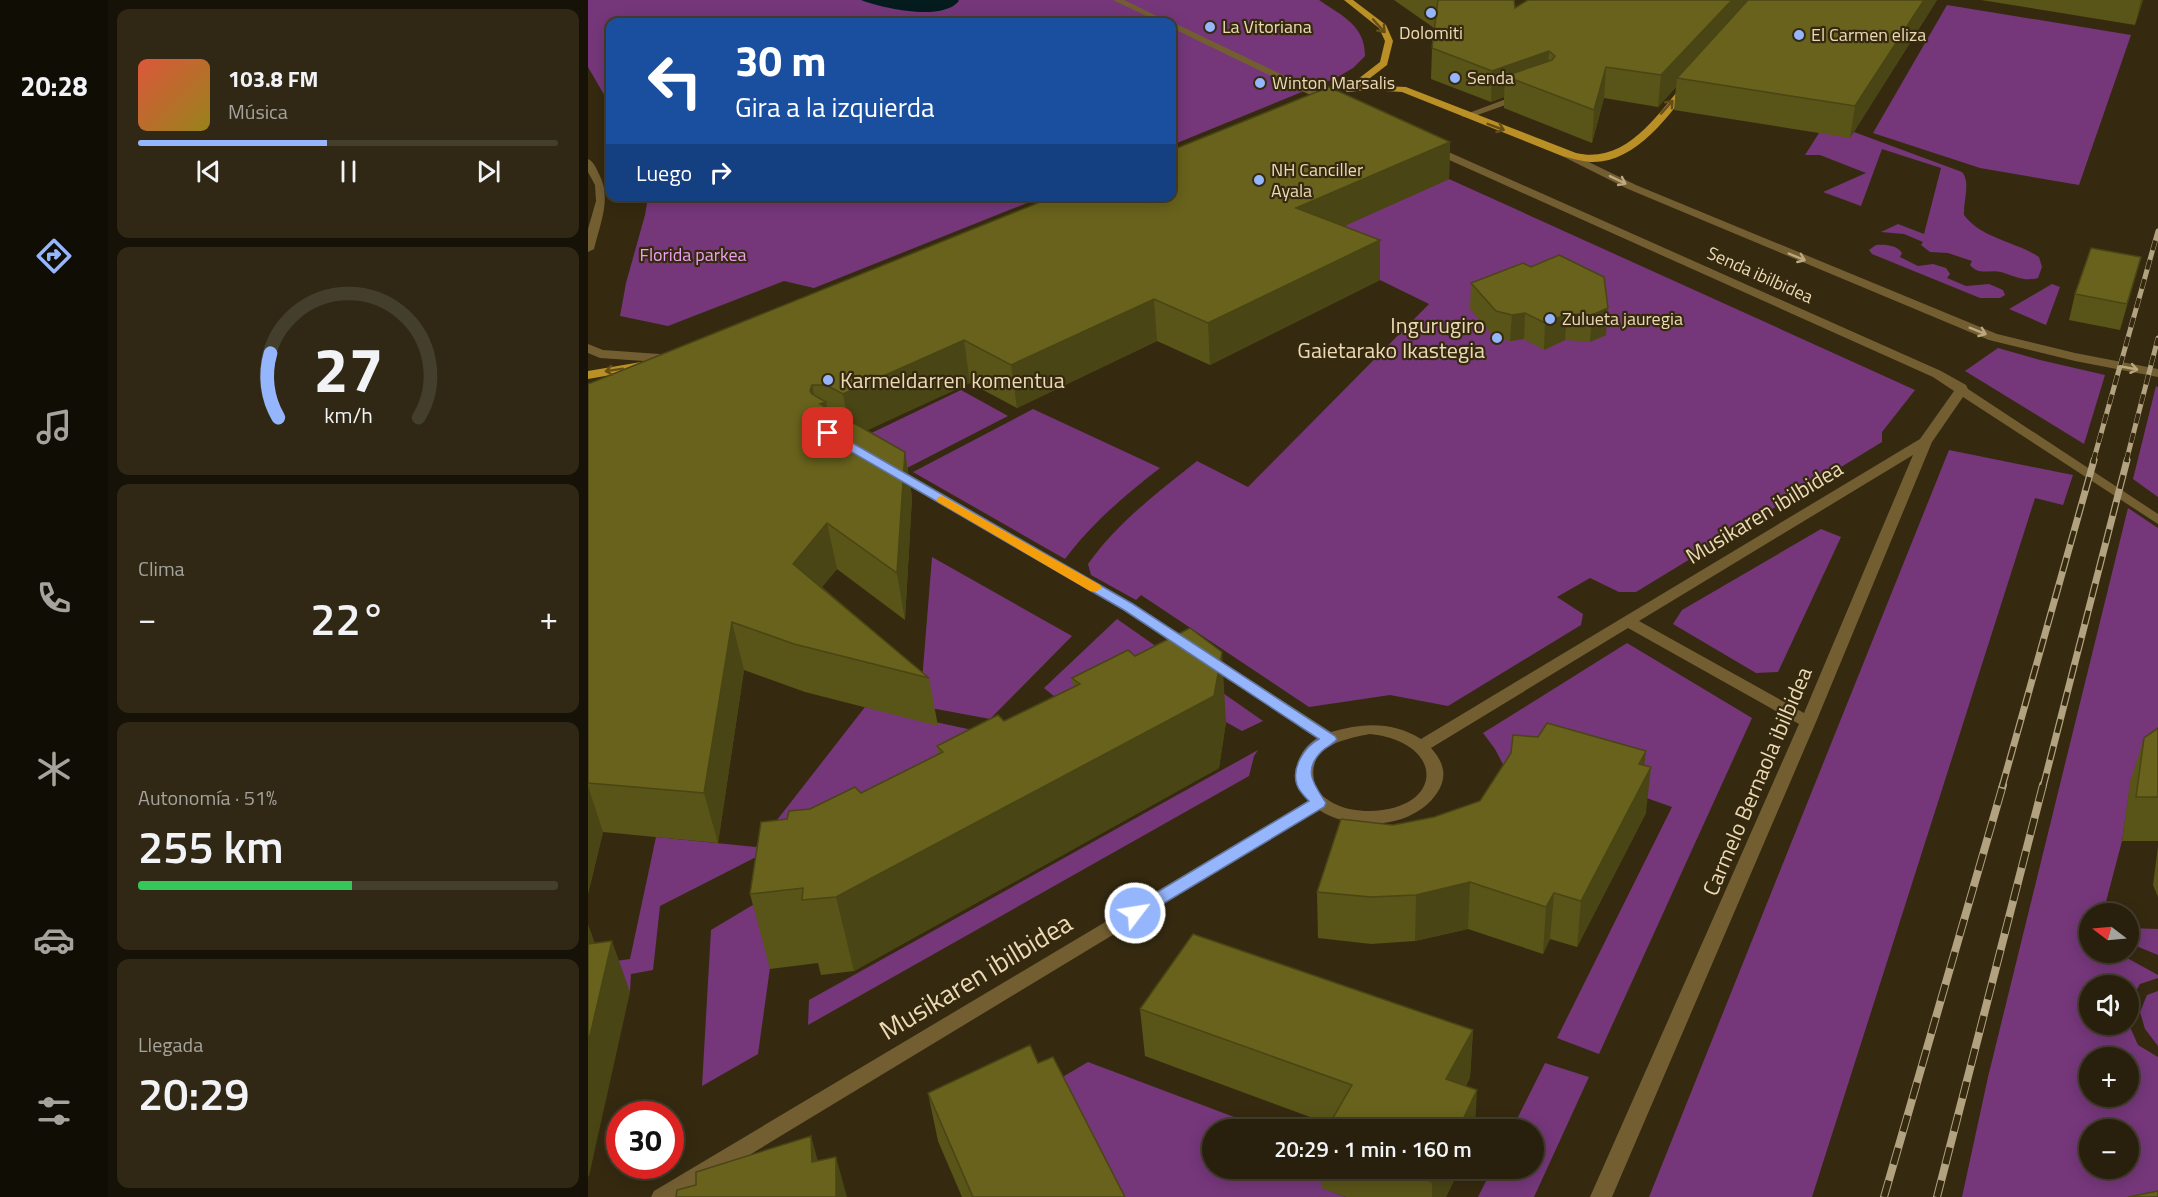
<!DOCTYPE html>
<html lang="es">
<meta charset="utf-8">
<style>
:root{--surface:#28200c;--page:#302815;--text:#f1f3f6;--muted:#a5a39d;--line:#443e2d;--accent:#95b6fd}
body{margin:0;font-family:"Titillium Web",sans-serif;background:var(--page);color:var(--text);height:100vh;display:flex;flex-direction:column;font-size:22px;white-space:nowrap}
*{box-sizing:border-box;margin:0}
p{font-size:20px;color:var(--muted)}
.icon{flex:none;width:33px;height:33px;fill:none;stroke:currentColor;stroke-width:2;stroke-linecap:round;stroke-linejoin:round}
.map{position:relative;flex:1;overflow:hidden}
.drawer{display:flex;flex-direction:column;gap:9px;padding:9px;background:#161207;width:480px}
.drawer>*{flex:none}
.hud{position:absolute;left:18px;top:18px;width:570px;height:183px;border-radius:12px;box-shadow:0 3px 15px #0003,0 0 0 2px var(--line);background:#1a4fa0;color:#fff;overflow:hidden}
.needle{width:39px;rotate:286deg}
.buttons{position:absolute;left:1491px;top:903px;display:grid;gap:12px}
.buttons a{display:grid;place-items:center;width:60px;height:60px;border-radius:50%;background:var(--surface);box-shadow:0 3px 15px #0003,0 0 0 2px var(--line);font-size:30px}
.speed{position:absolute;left:18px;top:1101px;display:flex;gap:12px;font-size:30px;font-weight:700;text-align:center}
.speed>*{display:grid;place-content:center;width:78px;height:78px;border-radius:50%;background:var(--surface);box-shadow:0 3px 15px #0003,0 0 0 2px var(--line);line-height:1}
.speed .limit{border:9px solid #d22;background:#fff;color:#111}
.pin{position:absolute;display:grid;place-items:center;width:51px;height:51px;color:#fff;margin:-26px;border-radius:12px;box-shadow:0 3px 9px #0006}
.me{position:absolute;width:66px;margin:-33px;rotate:59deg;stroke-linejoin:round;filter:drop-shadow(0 0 4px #0008)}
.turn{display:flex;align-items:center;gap:21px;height:126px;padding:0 30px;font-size:27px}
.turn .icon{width:78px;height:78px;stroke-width:2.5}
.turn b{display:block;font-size:42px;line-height:51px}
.then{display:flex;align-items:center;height:57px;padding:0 30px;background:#0003;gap:12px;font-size:22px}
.big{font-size:45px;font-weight:600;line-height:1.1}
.drawer .widget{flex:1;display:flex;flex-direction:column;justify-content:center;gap:9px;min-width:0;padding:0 21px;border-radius:12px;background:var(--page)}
.drawer .dial{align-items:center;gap:0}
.dial svg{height:156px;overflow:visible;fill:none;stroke:var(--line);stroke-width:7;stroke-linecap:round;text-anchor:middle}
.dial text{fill:var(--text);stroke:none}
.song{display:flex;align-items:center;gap:18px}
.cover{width:72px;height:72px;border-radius:9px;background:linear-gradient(135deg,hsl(10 70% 55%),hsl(50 70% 35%))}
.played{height:6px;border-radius:3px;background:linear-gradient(90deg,var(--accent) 45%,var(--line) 45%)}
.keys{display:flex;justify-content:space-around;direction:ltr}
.heat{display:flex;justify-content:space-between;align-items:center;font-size:33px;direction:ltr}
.charge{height:9px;border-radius:4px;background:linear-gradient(90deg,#34c759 51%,var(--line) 0)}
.trip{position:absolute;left:614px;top:1119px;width:342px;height:60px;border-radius:30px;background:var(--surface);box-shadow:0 3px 15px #0003,0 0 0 2px var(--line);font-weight:600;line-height:60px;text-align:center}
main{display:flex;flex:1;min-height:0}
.tabs{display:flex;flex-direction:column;width:108px;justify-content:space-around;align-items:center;background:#100d05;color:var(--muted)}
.tabs .icon{width:42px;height:42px}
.tabs .current{color:var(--accent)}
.tabs b{font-size:27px;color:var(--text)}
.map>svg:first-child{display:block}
</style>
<main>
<nav class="tabs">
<b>20:28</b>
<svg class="icon current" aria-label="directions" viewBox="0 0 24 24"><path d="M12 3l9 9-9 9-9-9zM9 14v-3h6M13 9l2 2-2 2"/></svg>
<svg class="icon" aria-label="music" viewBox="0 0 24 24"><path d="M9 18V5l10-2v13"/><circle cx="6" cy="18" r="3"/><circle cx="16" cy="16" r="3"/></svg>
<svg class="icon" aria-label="phone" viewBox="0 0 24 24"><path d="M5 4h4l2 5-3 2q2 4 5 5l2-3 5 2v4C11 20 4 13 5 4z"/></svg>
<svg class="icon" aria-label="climate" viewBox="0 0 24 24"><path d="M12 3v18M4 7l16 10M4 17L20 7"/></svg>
<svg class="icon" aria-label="car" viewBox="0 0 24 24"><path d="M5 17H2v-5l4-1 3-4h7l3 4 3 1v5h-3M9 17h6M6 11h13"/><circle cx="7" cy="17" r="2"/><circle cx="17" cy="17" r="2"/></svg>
<svg class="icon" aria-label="filters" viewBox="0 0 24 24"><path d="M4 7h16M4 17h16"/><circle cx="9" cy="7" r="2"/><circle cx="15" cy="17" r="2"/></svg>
</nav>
<section class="drawer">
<div class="widget">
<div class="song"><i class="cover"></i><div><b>103.8 FM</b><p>Música</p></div></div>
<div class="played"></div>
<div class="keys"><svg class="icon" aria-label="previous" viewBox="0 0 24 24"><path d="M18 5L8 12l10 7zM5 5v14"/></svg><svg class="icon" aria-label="pause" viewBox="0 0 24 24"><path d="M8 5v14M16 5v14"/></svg><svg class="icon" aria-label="next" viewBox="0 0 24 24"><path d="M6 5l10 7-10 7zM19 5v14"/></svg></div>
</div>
<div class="widget dial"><svg viewBox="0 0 100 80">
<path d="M14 69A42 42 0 1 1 86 69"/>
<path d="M14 69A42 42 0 0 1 10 36" stroke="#95b6fd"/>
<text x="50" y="56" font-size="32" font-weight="700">27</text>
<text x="50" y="72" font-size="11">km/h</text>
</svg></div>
<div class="widget"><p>Clima</p>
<div class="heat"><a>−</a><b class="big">22°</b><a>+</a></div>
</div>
<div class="widget"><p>Autonomía · 51%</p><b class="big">255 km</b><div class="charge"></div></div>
<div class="widget"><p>Llegada</p><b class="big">20:29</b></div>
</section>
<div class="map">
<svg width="1570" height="1197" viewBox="0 0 1570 1197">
<rect width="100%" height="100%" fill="#352a10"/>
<path fill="#75377a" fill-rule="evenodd" d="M0,0h731c23,16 46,25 46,56l-12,12 -17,10 -164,67v-123h-562v83l-22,-38z
M1359,5l184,30 -52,150 -99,-17 -107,-35z
M1266,132l108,40c9,10 1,30 2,43 18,24 51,26 75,42l3,10 -4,11c-15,4 -23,-2 -37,-6 -12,-3 -22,4 -31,-7l2,-4 -24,-8 -18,-1 -9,-7 2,-3 -19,-8 -23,-2 17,-8 26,10 17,-66 -59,-19 -21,57 -38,-14 43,-19 -46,-18h-15l14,-22z
M861,179l466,211 -33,42v10l-246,150h-17l-29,-14 -33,19 26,17 -2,11 -133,81 -58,-11 -81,12 -168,-112 -5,5 -45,-25 -3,-11c30,-42 69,-71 109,-103l51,26 181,-183 -49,-24 -83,-33z
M60,197v-1l394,1 -228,91 -30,-7 -116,45 -48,-10 6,-33 19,-68z
M1288,245c9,-1 21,0 26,8l-2,4 18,9 15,-2 13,4 4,6 -3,4 19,8 23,-2 14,6 2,5 -5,3h-20l-108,-44 -3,-4z
M1464,284l8,3 -14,38 -37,-16z
M1410,348l42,12 65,15 -21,69 -119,-73z
M1568,386l2,1v110l-25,-18z
M373,390l47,26 -101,52 -46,-30z
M445,409l127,59c-36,28 -68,55 -95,91l-152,-87z
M1361,450l124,25 -10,30 -28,-7 -223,699h-163z
M1540,508l30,20v233l-27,18 -9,62 -19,72 -13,1v38l28,1 40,22v3l-18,6 -10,17v26l8,18 20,12v140h-196l26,-120zM1502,986h38v38h-38zM1502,1058h38v38h-38zM1502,1130h38v38h-38z
M1233,529l20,8 -63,135 -22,1 -83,-49 9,-14z
M344,557l140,79 -82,83 -70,-13z
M529,619l146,102 -21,10 -16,-9 -143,-2 -39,-32z
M1039,643l125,75 -153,336 -42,-16 115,-231 -31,-11 -130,-16 -16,-31 -12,-16z
M277,707l131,28 -336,171 -7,64 -22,4 -1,18 -28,-29 28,-4 26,-122 100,10z
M670,750l-4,6 -5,20 -441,249 1,-25z
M205,881l-13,15 -22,158 -56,32 9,-156z
M1541,928l29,1v26l-29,-12z
M1570,991v55l-13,-17 -5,-17 7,-17z
M500,1062l178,67 -54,1v38l120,1 -10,19 24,9h-239l-70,-105z
M957,1063l44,14 -55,120h-56l14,-28 41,-1v-38l-21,-1z"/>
<path fill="#041c1e" d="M273,0h97l1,1c-17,21 -77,7 -98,-1z"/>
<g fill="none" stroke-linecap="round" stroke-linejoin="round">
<path fill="#735e32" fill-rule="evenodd" d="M525,0h11l45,22h-10z
M584,22l161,77 2,2 -8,2 -155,-75z
M934,93l5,3 -2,2 -56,20 -8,-2z
M839,146h8l506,225 25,14 2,4 190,125v10l-195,-127 -31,45 -116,280 -204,475h-22l209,-473 -171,-96 -197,120c13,14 17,29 6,45 -24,36 -84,39 -118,17l-639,387h-29l3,-6 654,-390c-19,-20 -14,-48 9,-63l-194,-128 -235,-136 -2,-3 2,-3h10l235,136 198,128c32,-9 61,-11 90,7l499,-300 34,-48 -21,-14 -506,-227zM1325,455l-109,258 -165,-92zM782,734c76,8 75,76 -1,77 -12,0 -25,-2 -36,-8 -9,-5 -18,-12 -19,-23 -6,-34 30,-41 56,-46z
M978,151l70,34 361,149 78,19 83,16v8l-83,-16 -86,-21 -361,-151 -66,-33v-4z
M0,159c6,3 8,9 11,15 13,24 1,50 -5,75l-6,3v-23l8,-28 -1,-16 -7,-13z
M0,344l15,6 70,5 6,4 -6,4 -73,-5 -12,-5z"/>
<path fill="#ba8f25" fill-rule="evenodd" d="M756,0h9l33,25 7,16 -6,24 -26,20 45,2 170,66c50,12 82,-39 110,-72l8,2c-25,32 -58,81 -104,79 -9,-1 -19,-4 -28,-6l-160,-64 -33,-2 -22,2 -2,-2 4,-4 31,-24 5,-21 -6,-13z
M59,361l6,4 -2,3 -63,11v-8z"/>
<defs>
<path id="rail-far2" d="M1505,462l65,-231
M1538,462l32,-124"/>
<path id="rail-far1" d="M1414,787l92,-327
M1455,787l84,-327"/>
<path id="rail" d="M1296,1197l119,-412
M1349,1197l106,-412"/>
</defs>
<use href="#rail-far2" stroke="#b2a27f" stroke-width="5"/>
<use href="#rail-far1" stroke="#b2a27f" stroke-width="7"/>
<use href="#rail" stroke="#b2a27f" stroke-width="8"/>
<use href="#rail-far2" stroke="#352a10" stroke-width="4" stroke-dasharray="10" stroke-linecap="butt"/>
<use href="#rail-far1" stroke="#352a10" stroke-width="4.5" stroke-dasharray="14" stroke-linecap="butt"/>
<use href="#rail" stroke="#352a10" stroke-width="6" stroke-dasharray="17" stroke-linecap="butt"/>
</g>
<path fill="#595418" d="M806,0h120l1,8 422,-8 -87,138 -176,-28 2,-23 -18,20 -54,-9 -12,45 -88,-35v-11l-13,5 -60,-23 1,-31 2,-20z
M1393,0h162l-8,25z
M862,142l-1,37 -105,47 36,14v40l-170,85 -53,-24 -140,67 -47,-25 -104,47 39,22 7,45 -7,123 -68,-51 -15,18 107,91 9,48 -133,-34 -61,-22 -26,173 -115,-11 -15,62v-510z
M971,255l47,80 -16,7 -25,-2 -21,10 -20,-11 -14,2 -15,-3 -25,-29 1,-26 60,-16z
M1553,257l-21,73 -51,-10 6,-26z
M484,678l154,44 -7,46 -365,203 -33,4 -3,-12 -48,6 -20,-75 37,-75 23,-10 51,-16 77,-39 -1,-8 67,-25 69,-34z
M1570,728v113h-36l8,-59 14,-44z
M1056,765l2,48 -69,134 -27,-8 -7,15 -75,-25 -53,12 -44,3 -53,-6 -1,-46 76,-67 41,-8z
M1570,846v51l-5,-12z
M552,1009l333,21 -3,47 -4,9 -137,38 -184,-68z
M450,1063l87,134h-163l-24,-56 -10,-48z
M733,1168h139l-14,29h-100l-25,-9z"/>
<path fill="#494514" d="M1144,0h18l-73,78 -1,9 -18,20 3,-32z
M1336,0h13l-87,138 5,-32z
M1553,0h2l-8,25z
M961,51l-2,31 -42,-6 -1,21 -13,5 1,-31z
M1018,67l-2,31 -12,45 2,-33z
M862,142l-1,37 -152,68 -1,-39z
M792,240v40l-170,85 -2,-42z
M1553,257l-7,25 -14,48 7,-26z
M566,299l3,42 -140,67 -6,-43z
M1020,308l-2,27 -16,7 2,-27z
M937,313l-1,26 -14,2 2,-26z
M979,314l-2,26 -21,10 1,-27z
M376,340l6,43 -119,55 -8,-44z
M224,385l9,44 -11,-38z
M238,402l8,43 -14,-41z
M317,452l7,45 -7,123 -8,-47z
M239,523l10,46 -34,41 -10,-46z
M144,622l12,48 -26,173 -14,-50z
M634,652l4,70 -7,46 -365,203 -18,-74z
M1058,751l-4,34 9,-18 -5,46 -69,134 4,-46z
M0,786l15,46 -15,62z
M882,882l-2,47 -53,12 1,-46z
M966,893l-4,46 -7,15 3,-47z
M0,924l14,39 -14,13z
M24,941l18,51 -41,184 -1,1v-133z
M885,1030l-3,47 -25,50 1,-48z
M889,1090l-2,40h-17z
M223,1136l13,47 -12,-21z
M248,1157l11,40h-11z
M851,1168h21l-14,29h-14v-15z"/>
<path fill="#68621c" stroke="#494514" stroke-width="1.5" d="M850,0h76l1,8 13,-8h204l-71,75 -55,-8 -12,43 -89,-34 47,-16 3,-4 -6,-5 -57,20 -60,-23z
M1160,0h176l-69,106 -178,-28z
M741,87l121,55 -154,66 84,32 -172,83 -54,-24 -143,66 -47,-25 -121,54 -17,-9h-14l-2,6 2,3 14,8 -6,2 85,48 -8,121 -70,-50 -34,41 136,114 -135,-34 -62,-22 -28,171 -116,-10v-399l467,-188h117v-46z
M1503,248l50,9 -14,47 -52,-10z
M971,255l45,22 4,31 -16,7 -25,-1 -22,9 -20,-10 -13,2 -16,-4 -25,-28 52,-20 8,4z
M602,628l32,24 -8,44 -378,201 -34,3 1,-12 -53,6 11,-72 26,-3 2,-8 21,-2 45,-22 6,6 82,-41 -6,-6 61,-31 6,6 76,-37 -8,-6 56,-28 7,6z
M959,723l99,28 -7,13 12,3 -70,134 -27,-8 -8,14 -76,-25 -54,13 -45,2 -54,-5 24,-73 52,6 41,-8 46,-16 31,-48 2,-18 25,2z
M1570,728v69h-22l8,-59z
M605,934l280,96 -27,49 31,11 -19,40h-132l26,-45 -212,-76z
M24,941l-24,103v-100z
M442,1045l8,18 15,-6 72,140h-152l-45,-104z
M223,1136l1,26 24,-5v40h-160l1,-7 19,-5v-13z
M809,1168h42l-7,14z
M1570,1191v6h-30z"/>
<defs><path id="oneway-shaft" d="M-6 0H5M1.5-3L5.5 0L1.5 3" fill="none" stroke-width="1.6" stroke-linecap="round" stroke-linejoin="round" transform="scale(1.5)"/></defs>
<g stroke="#644d17">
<use href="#oneway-shaft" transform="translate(791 26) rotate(48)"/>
<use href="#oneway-shaft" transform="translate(1079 107) rotate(-48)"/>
<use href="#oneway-shaft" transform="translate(908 127) rotate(21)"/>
<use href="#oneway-shaft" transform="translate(26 370) rotate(171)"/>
</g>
<g stroke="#bca880">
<use href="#oneway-shaft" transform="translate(1030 180) rotate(26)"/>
<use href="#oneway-shaft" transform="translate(1209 257) rotate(23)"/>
<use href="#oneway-shaft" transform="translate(1390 331) rotate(22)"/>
<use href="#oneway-shaft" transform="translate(1541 368) rotate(11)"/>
</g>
<path fill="#95b6fd" stroke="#6176a4" stroke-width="1.5" d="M240,429l305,175 202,132 2,3c-4,6 -10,7 -15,12 -20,20 -8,33 4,52l-2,4 -183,110h-12l-2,-4 2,-4 180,-108c-4,-4 -10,-10 -12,-16 -6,-17 7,-38 22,-46l-195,-129 -300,-174 -2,-3z"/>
<path fill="#f59e0b" d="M354,496l158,89 2,3 -7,4 -5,-1 -152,-89 -2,-2 2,-3z"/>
<g fill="#95b6fd" stroke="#352a10" stroke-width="2">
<circle cx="843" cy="13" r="6"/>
<circle cx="622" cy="27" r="6"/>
<circle cx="1211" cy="35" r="6"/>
<circle cx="867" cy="78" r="6"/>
<circle cx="672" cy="83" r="6"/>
<circle cx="671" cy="180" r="6"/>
<circle cx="962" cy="319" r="6"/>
<circle cx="909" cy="338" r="6"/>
<circle cx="240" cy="380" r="6"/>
</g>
<g text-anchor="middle" stroke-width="4.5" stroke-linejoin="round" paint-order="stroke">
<g font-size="18" fill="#eddab4" stroke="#352a10" text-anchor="start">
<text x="634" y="33">La Vitoriana</text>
<text x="843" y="39" text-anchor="middle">Dolomiti</text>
<text x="1223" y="41">El Carmen eliza</text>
<text x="879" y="84">Senda</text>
<text x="684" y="89">Winton Marsalis</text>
<text x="683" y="176">NH Canciller<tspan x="683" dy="21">Ayala</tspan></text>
<text x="974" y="325">Zulueta jauregia</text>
</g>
<g font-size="18" fill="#ef9ff4" stroke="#352a10">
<text x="105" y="261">Florida parkea</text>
</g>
<g font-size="18" fill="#eddab4" stroke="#352a10">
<text transform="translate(1172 275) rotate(24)" y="6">Senda ibilbidea</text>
</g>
<g font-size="22" fill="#eddab4" stroke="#352a10" text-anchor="end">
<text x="897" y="333">Ingurugiro<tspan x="897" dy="25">Gaietarako Ikastegia</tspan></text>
<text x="252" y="388" text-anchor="start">Karmeldarren komentua</text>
</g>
<g font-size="22" fill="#eddab4" stroke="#352a10">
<text transform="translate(1176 512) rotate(-31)" y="8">Musikaren ibilbidea</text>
<text transform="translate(1169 781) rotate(-67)" y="8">Carmelo Bernaola ibilbidea</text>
</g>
<g font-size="27" fill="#eddab4" stroke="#352a10">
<text transform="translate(388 977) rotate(-31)" y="9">Musikaren ibilbidea</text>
</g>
</g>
</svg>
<div class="buttons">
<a><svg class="needle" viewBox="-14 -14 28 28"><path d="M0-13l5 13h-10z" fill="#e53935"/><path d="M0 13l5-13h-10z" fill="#a5a39d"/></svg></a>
<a><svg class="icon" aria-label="sound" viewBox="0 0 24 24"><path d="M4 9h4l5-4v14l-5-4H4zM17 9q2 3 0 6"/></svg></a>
<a>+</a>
<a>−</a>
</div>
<div class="speed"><div class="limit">30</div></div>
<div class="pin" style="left:240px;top:433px;background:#d93025"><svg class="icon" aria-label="arrive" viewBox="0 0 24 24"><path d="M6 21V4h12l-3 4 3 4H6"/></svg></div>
<svg class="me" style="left:547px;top:913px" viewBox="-20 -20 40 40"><circle r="17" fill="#95b6fd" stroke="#fff" stroke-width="3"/><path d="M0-11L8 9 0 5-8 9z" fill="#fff"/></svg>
<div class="trip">20:29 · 1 min · 160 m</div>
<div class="hud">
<div class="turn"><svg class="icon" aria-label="left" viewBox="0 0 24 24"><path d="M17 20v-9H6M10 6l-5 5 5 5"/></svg><div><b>30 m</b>Gira a la izquierda</div></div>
<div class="then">Luego<svg class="icon" aria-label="right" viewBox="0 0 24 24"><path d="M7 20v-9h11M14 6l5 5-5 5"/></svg></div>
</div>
</div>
</main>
